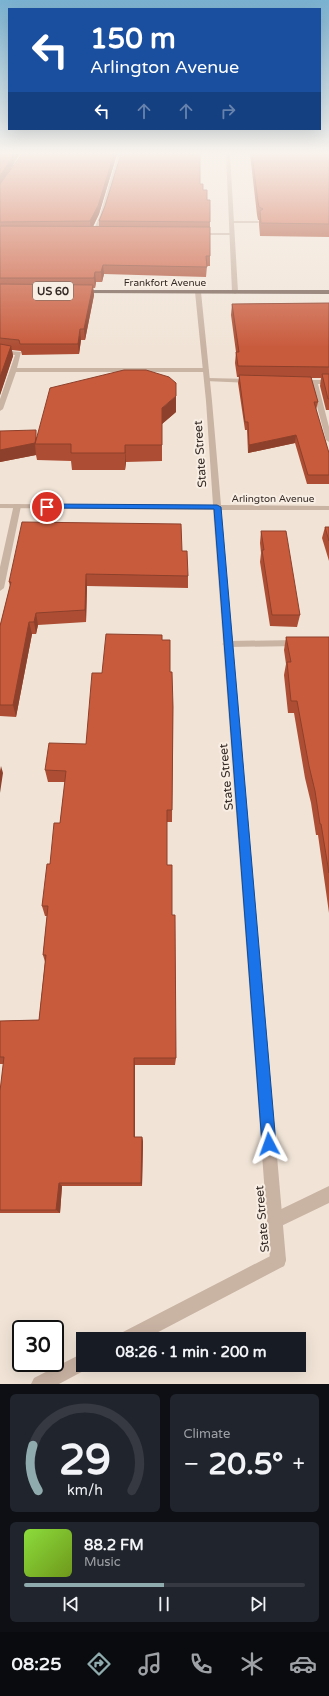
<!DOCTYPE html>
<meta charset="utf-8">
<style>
:root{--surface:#171b24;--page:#20242c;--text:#f1f3f6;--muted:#9ea1a6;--line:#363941;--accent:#90abae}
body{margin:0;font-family:"Varela Round",sans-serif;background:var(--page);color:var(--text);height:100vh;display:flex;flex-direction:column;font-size:15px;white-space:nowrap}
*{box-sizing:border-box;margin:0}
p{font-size:13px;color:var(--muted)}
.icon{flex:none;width:22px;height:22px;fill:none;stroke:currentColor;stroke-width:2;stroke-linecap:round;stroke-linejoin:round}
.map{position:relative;height:1384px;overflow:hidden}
.sheet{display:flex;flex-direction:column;gap:10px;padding:10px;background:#0d0f14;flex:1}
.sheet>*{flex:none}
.banner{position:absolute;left:8px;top:8px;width:313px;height:122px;border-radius:0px;box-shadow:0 4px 16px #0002;background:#1a4fa0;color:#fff;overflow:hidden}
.speed{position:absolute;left:12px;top:1320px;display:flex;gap:8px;font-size:20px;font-weight:700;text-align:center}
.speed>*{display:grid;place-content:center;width:52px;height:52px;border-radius:50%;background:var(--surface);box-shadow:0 4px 16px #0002;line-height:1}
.speed .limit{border:2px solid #111;border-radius:6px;background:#fff;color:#111}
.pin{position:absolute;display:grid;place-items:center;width:34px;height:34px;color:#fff;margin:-17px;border:2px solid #fff;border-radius:50%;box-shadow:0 1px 4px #0007}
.me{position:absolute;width:44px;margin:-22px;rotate:356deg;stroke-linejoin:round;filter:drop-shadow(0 0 3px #0008)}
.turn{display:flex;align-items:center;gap:14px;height:84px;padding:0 16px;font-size:18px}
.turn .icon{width:52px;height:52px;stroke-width:2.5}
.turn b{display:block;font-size:28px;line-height:34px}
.lanes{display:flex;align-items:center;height:38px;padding:0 16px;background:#0003;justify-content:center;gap:20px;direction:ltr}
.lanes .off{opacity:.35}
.big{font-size:30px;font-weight:800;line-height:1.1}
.sheet .card{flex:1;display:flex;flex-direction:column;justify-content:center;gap:6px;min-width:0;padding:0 14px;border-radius:6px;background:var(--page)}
.sheet .dial{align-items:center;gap:0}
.dial svg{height:104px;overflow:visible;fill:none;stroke:var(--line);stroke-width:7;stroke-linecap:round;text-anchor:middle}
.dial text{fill:var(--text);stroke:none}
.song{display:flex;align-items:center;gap:12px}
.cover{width:48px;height:48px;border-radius:6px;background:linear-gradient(135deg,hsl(90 70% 55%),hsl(80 70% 35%))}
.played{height:4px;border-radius:2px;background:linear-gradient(90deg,var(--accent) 50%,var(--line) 50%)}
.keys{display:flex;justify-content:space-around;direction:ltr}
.heat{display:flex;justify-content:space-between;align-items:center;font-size:22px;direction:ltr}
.sheet .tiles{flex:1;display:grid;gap:10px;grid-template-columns:1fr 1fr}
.card:last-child{grid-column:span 2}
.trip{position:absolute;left:76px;top:1332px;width:230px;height:40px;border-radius:0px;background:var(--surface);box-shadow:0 4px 16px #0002;font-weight:800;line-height:40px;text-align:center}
.tabs{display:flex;height:64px;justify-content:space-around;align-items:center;background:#090b0e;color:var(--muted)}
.tabs .icon{width:28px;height:28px}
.tabs .current{color:var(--accent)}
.tabs b{font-size:18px;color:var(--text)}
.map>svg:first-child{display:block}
</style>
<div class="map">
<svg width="329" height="1384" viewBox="0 0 329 1384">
<rect width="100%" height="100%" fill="#f1e4d7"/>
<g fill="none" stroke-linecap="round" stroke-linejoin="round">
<path fill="#c9b3a3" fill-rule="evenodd" d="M118,154h4l-18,61 -8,18 -4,1 8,-19z
M231,221h27l2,1 -2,1h-29z
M196,233h36l2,1 -2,1h-38z
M0,350l21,2 -4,16h189l3,2 -3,2h-190l-13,37 -3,2v-12l15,-44 -15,-1z
M207,378l44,1 3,2 -3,2 -46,-2 -1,-1z
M299,380h30v4h-11l11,43v15l-3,-2 -15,-56 -14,-1 -1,-1z
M14,504h6l1,2 -17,82 -4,3v-24z
M299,640l5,3 -5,3 -72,1 -5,-3 5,-3z
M329,1186v17l-54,26 -6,-2 -2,-6 2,-6z
M278,1252l6,2 2,6 -2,6 -139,73h-27l3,-6z
M83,1353v12h8l-2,3 -30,16h-28l3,-6z"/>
<path fill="#c9b3a3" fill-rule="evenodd" d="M226,154h4l8,138 -3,2 -3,-2z
M198,290l3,2 11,109 9,104 108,1v4h-108l65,750 -2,6 -6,2 -6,-2 -2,-6 -57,-750 -213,-2v-4l213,1 -7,-104 -11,-109z"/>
<path fill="#776056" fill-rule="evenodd" d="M79,290h250v4l-248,-1 -3,-2z"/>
</g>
<path fill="#ad4e34" d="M0,154l11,15 11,-15h95l-18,60 -6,13h6v-6l101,-37 7,16h3v66h-3l-1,11 -102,-3 -2,8h-6l-1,6h-2l1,7 -9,45h-4l-2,14 -57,1 -1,-4 -9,-1 1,6 -13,39z
M250,154h79v83l-69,-1 -1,-12v-4h-1l-1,-5z
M329,303v107h-3l-6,-24 1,-8h-10l7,24 -2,8 13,43v31h-22l-12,-41 -47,10 -1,-23h-2l-7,-47 1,-6h-2l-2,-14 1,-11 -5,-37 1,-11z
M176,412l-14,12v37l-36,1 -1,8h-53l-1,-9 -34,-1 -1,-5 -36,7v-31l37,6z
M325,527h4v34l-7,-23z
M261,531l39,84 -3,12 -27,-1 -10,-64 1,-9 -1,-10z
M182,551l6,25v12l-101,-2 -1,36 -48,3 -2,9h-4l-16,83 -16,-1v-90l10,-40 -1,-4z
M286,637h43v276l-11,-78h-2l-5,-32 -6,-25 -11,-65h-6l-4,-38 2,-11 -2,-14z
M162,640l8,32 3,35 -1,115h-5v43l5,50 4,143 -1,7h-40v72h7l1,5 -1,44h-80l-2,27h-60v-121l4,-28h-4v-43l39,-1 6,-58 -2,-7 4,-39h-2l-3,-10 8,-42 10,-41 5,-41h-17l-3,-12 41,-26 16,-71z"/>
<path fill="#8d402b" d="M14,154h6l-20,32v-10z
M114,154h3l-18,60 -8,16 -1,-9z
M103,265l1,9 -2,8 -1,-10z
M95,272l1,10 -1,6 -1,-10z
M93,285l1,10 -9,45 -1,-11z
M80,329l1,11 -2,14 -1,-10z
M11,346l2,10 -13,39v-18z
M176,396v16l-14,12v-16z
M296,435l-1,8 -47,10 1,-8z
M37,442l-2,2 1,11 -36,7v-12z
M125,445l1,17 -1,8z
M86,574l1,12 -1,36 -1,-12z
M36,613l2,12 -2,9 -2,-12z
M29,622l3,12 -16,83 -3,-12z
M1,766l2,7 -3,20v-22z
M134,1058l1,7v77l-1,-5z
M142,1137l1,5 -1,44 -1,-3z
M59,1183l3,3 -2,27 -4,-3z"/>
<path fill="#c95b3d" stroke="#8d402b" d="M0,154h14l-14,22z
M22,154h92l-16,52 -8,15 -90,1v-38z
M121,154h79v30h3v6h4v10h3v22l-111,-1 6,-15z
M252,154h77v70l-68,-1 -1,-12 3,-2 -4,-2 -1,-5z
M0,226l210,1v29h-4l1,11 -104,-2 -2,7h-6l-1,6h-94z
M0,284l93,1 -9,44h-4l-2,15h-58l-1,-4 -19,-2z
M329,303v64l-91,-1 -2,-14h3l-7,-48z
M0,344l11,2 -11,31z
M124,370h22l23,7 7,6v13l-14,12v37h-37v8h-54v-9h-36l15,-56z
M322,374h7v25h-1z
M239,375l72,2 7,25h-4l15,51v22h-21l-12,-40 -47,10 -1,-23h-3z
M36,430v7l-1,6 -35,7v-19z
M22,522l159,2 1,27h5l1,25 -102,-2 -1,36 -49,3 -2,9h-5l-16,83h-13v-79l11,-44h-2z
M325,527h4v14z
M261,531h25l14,84h-28l-10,-65h2z
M106,634l56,1v5h8v32h2l1,35 -1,103h-5v55h5v50h3l1,143h-42v79h8l-1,46h-82l-3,27h-56v-119l4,-34h-4v-36l39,-1 7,-65h-3l5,-49h-6l5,-42h3l4,-41h6l6,-52 -21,-1 4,-27 37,1 6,-71h10z
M286,637h43v236l-8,-49h-1l-5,-33 -6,-25 -12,-65h-6l-4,-39h4z"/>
<linearGradient id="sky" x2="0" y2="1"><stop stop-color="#7ab2d1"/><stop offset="0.44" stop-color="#f9f3ed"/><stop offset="1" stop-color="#f9f3ed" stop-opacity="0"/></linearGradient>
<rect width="329" height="347" fill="url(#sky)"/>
<path fill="#1a73e8" stroke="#114b97" d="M47,504l170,1 4,2 55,637 -2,5 -5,2 -5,-2 -2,-5 -48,-635 -169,-1 -1,-1z"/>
<g text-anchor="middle" stroke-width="4" stroke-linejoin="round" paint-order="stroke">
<g font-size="10" fill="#342925" stroke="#f9eee3">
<text x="165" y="286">Frankfort Avenue</text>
<text x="273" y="502">Arlington Avenue</text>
</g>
<rect fill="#f9eee3" stroke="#6f645e" stroke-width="1" x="33" y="282" width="40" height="18" rx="3"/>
<g font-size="11" font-weight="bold" fill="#342925">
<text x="53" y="295">US 60</text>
</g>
<g font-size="12" fill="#342925" stroke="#f9eee3">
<text transform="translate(200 454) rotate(-94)" y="4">State Street</text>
<text transform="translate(226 777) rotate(-95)" y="4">State Street</text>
<text transform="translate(262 1219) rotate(-95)" y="4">State Street</text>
</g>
</g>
</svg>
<div class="speed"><div class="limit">30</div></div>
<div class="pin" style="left:47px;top:507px;background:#d93025"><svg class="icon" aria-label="arrive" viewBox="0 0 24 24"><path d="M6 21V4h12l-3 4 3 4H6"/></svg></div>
<svg class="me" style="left:269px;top:1144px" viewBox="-20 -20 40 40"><path d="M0-17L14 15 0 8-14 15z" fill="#1a73e8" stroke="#fff" stroke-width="4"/></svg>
<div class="trip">08:26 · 1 min · 200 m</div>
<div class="banner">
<div class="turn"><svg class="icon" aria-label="left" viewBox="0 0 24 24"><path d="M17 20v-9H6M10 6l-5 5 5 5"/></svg><div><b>150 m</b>Arlington Avenue</div></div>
<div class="lanes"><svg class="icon" aria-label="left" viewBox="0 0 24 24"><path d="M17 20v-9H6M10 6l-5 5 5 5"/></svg><svg class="icon off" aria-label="ahead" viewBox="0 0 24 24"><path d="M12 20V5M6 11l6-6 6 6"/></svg><svg class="icon off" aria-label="ahead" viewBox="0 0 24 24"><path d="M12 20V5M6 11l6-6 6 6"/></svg><svg class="icon off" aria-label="right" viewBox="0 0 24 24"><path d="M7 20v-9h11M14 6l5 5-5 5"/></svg></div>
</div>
</div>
<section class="sheet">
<div class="tiles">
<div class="card dial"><svg viewBox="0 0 100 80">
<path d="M14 69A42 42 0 1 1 86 69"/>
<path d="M14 69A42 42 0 0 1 10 34" stroke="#90abae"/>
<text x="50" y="56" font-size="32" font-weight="700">29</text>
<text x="50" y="72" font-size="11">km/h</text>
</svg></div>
<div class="card"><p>Climate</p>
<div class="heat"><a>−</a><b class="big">20.5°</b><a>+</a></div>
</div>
<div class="card">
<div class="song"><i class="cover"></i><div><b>88.2 FM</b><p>Music</p></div></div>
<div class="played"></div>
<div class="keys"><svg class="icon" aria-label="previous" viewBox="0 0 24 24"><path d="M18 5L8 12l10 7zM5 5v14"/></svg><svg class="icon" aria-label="pause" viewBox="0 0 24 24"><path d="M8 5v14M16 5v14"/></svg><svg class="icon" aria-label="next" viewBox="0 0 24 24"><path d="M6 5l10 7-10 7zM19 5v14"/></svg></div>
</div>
</div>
</section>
<nav class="tabs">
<b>08:25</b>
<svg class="icon current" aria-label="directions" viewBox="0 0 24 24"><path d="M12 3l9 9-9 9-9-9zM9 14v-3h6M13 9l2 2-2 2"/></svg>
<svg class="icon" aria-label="music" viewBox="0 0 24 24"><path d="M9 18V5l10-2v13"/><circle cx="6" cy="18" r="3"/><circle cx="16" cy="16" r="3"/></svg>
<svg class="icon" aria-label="phone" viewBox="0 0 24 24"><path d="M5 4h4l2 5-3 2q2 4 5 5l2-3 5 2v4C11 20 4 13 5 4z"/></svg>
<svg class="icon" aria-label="climate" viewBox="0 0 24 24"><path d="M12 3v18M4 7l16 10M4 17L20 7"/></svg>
<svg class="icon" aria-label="car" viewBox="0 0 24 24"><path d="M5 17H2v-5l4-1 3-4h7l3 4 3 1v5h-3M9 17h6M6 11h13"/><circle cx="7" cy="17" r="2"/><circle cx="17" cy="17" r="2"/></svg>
</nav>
